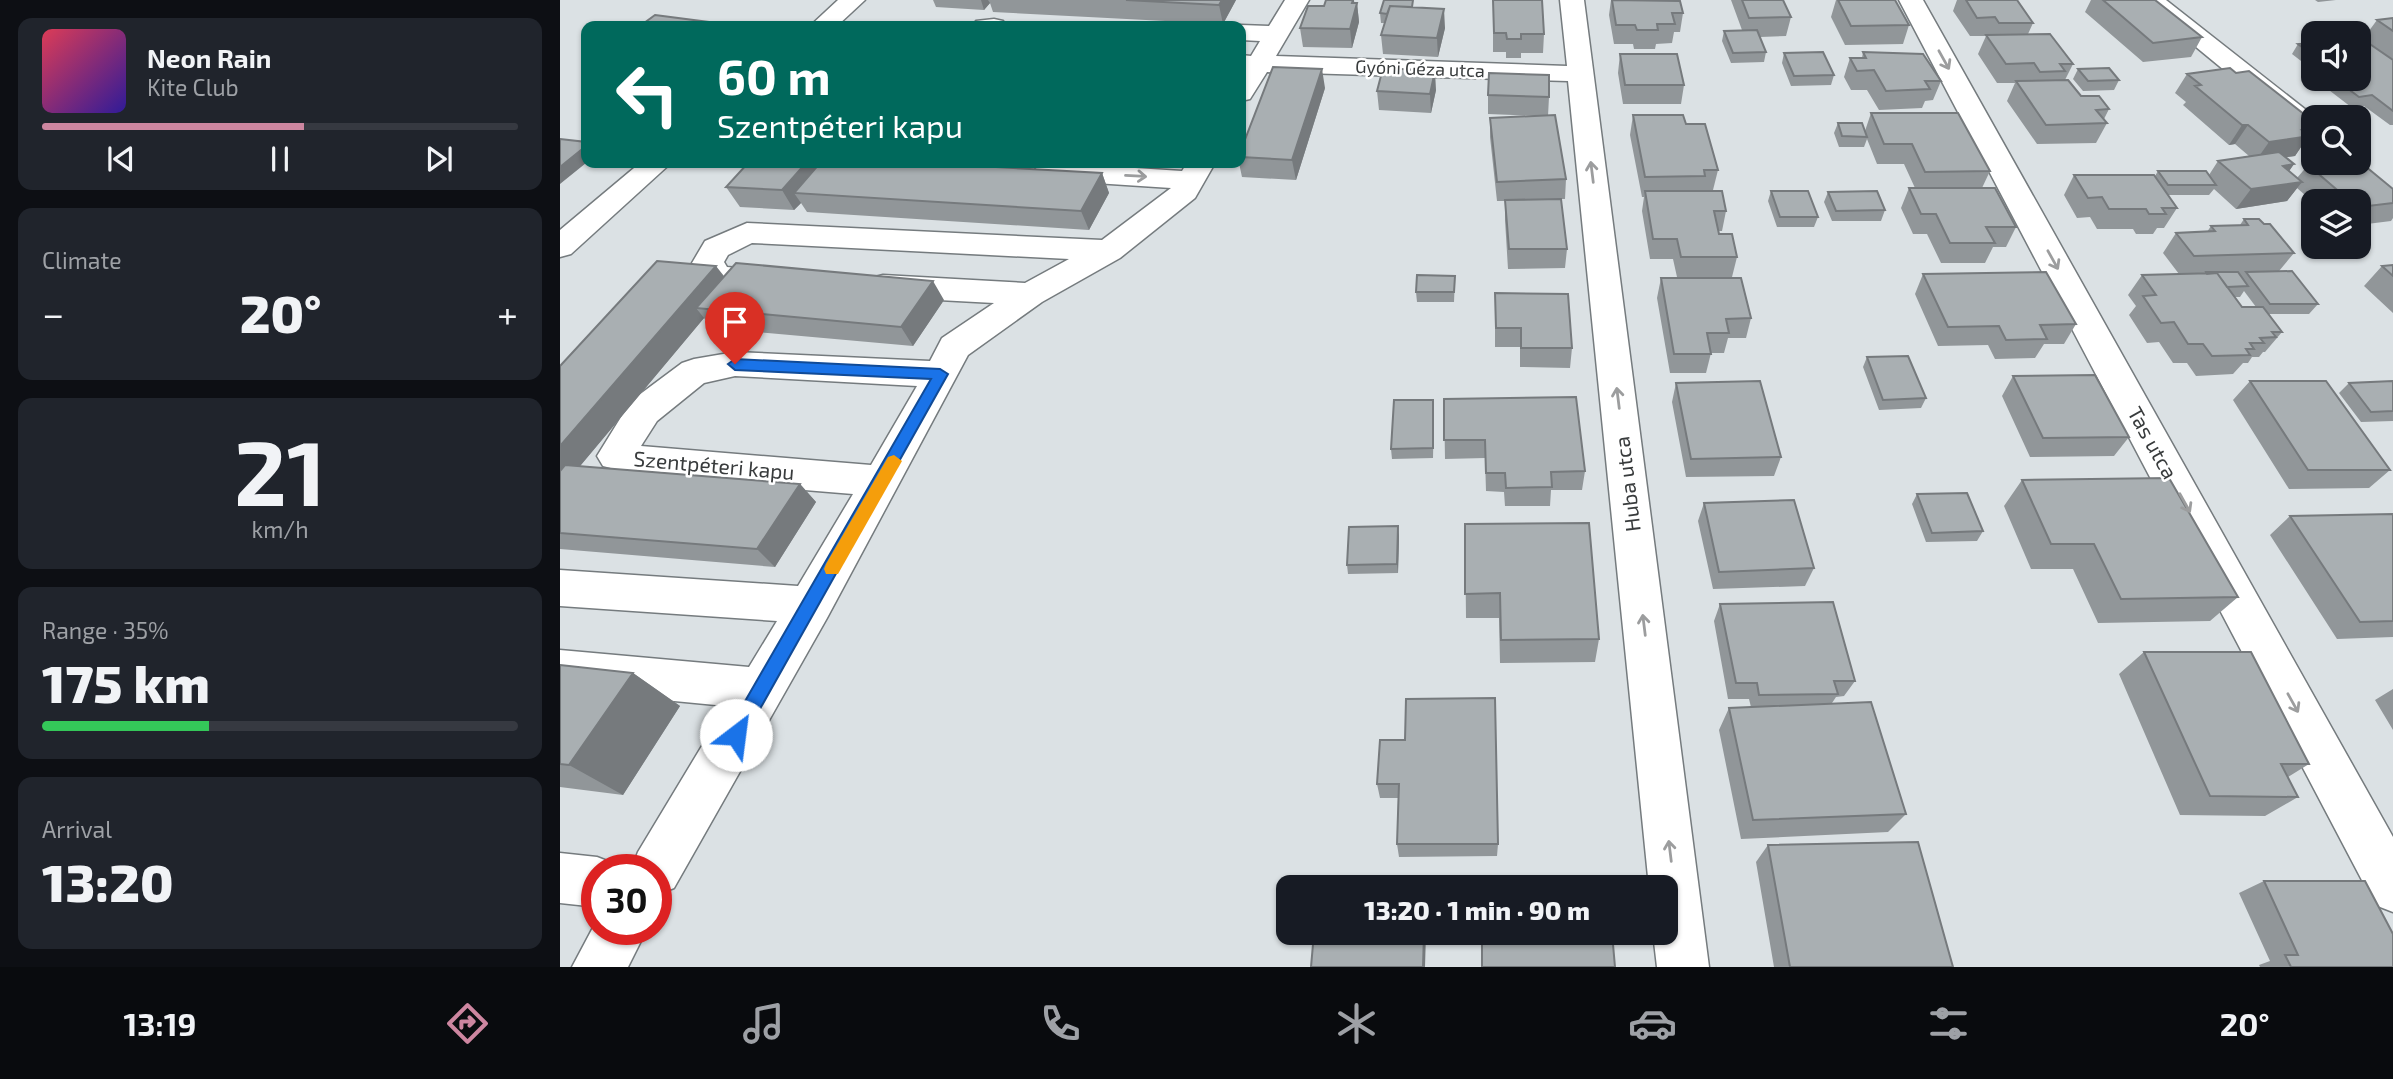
<!DOCTYPE html>
<meta charset="utf-8">
<style>
:root{--surface:#171b24;--page:#20242c;--text:#f1f3f6;--muted:#9ea1a6;--line:#363941;--accent:#cd86a0}
body{margin:0;font-family:"Exo 2",sans-serif;background:var(--page);color:var(--text);height:100vh;display:flex;flex-direction:column;font-size:26px;white-space:nowrap}
*{box-sizing:border-box;margin:0}
p{font-size:23px;color:var(--muted)}
.icon{flex:none;width:38px;height:38px;fill:none;stroke:currentColor;stroke-width:2;stroke-linecap:round;stroke-linejoin:round}
.map{position:relative;flex:1;overflow:hidden}
.details{display:flex;flex-direction:column;gap:18px;padding:18px;background:#0d0f14;width:560px}
.details>*{flex:none}
.top-card{position:absolute;left:21px;top:21px;width:665px;height:147px;border-radius:14px;box-shadow:0 2px 5px #0004;background:#00695c;color:#fff;overflow:hidden}
.buttons{position:absolute;left:1741px;top:21px;display:grid;gap:14px}
.buttons a{display:grid;place-items:center;width:70px;height:70px;border-radius:14px;background:var(--surface);box-shadow:0 2px 5px #0004;font-size:35px}
.speed{position:absolute;left:21px;top:854px;display:flex;gap:14px;font-size:35px;font-weight:700;text-align:center}
.speed>*{display:grid;place-content:center;width:91px;height:91px;border-radius:50%;background:var(--surface);box-shadow:0 2px 5px #0004;line-height:1}
.speed .limit{border:10px solid #d22;background:#fff;color:#111}
.pin{position:absolute;display:grid;place-items:center;width:60px;height:60px;color:#fff;margin:-72px -30px;border-radius:50% 50% 50% 0;rotate:-45deg;box-shadow:0 0 7px #0007}
.pin .icon{rotate:45deg}
.me{position:absolute;width:77px;margin:-38px;rotate:30deg;stroke-linejoin:round;filter:drop-shadow(0 0 5px #0008)}
.turn{display:flex;align-items:center;gap:24px;height:147px;padding:0 21px;font-size:32px}
.turn .icon{width:91px;height:91px;stroke-width:2.5}
.turn b{display:block;font-size:49px;line-height:60px}
.big{font-size:52px;font-weight:800;line-height:1.1}
.details .widget{flex:1;display:flex;flex-direction:column;justify-content:center;gap:10px;min-width:0;padding:0 24px;border-radius:14px;background:var(--page)}
.details .dial{align-items:center;gap:0}
.dial b{font-size:91px;line-height:1}
.song{display:flex;align-items:center;gap:21px}
.cover{width:84px;height:84px;border-radius:10px;background:linear-gradient(135deg,hsl(350 70% 55%),hsl(250 70% 35%))}
.played{height:7px;border-radius:4px;background:linear-gradient(90deg,var(--accent) 55%,var(--line) 55%)}
.keys{display:flex;justify-content:space-around;direction:ltr}
.heat{display:flex;justify-content:space-between;align-items:center;font-size:38px;direction:ltr}
.charge{height:10px;border-radius:5px;background:linear-gradient(90deg,#34c759 35%,var(--line) 0)}
.trip{position:absolute;left:716px;top:875px;width:402px;height:70px;border-radius:14px;background:var(--surface);box-shadow:0 2px 5px #0004;font-weight:800;line-height:70px;text-align:center}
.tab-bar{display:flex;height:112px;justify-content:space-around;align-items:center;background:#090b0e;color:var(--muted)}
.tab-bar .icon{width:49px;height:49px}
.tab-bar .selected{color:var(--accent)}
.tab-bar b{font-size:32px;color:var(--text)}
main{display:flex;flex:1;min-height:0}
.map>svg:first-child{display:block}
</style>
<main>
<section class="details">
<div class="widget">
<div class="song"><i class="cover"></i><div><b>Neon Rain</b><p>Kite Club</p></div></div>
<div class="played"></div>
<div class="keys"><svg class="icon" aria-label="previous" viewBox="0 0 24 24"><path d="M18 5L8 12l10 7zM5 5v14"/></svg><svg class="icon" aria-label="pause" viewBox="0 0 24 24"><path d="M8 5v14M16 5v14"/></svg><svg class="icon" aria-label="next" viewBox="0 0 24 24"><path d="M6 5l10 7-10 7zM19 5v14"/></svg></div>
</div>
<div class="widget"><p>Climate</p>
<div class="heat"><a>−</a><b class="big">20°</b><a>+</a></div>
</div>
<div class="widget dial"><b>21</b><p>km/h</p></div>
<div class="widget"><p>Range · 35%</p><b class="big">175 km</b><div class="charge"></div></div>
<div class="widget"><p>Arrival</p><b class="big">13:20</b></div>
</section>
<div class="map">
<svg width="1833" height="967" viewBox="0 0 1833 967">
<rect width="100%" height="100%" fill="#dbe1e4"/>
<g fill="none" stroke-linecap="round" stroke-linejoin="round">
<defs>
<path id="street" d="M725,0h24l-33,56 291,10 -7,-66h24l125,967h-52l-4,-34h13v-46h-17l-81,-806 -301,-9 -17,27 -9,2v-46l10,1 9,-15 -19,-1v-14h-3l3,-1 28,1z
M1339,0h24l470,837v75l-18,-7z
M1579,0h27l149,117 -1,21 -10,-2z
M434,19l9,2 3,5h-33l3,-5z
M497,163l125,8 5,-8h28l-20,35 -75,60 -78,44 -74,53 -141,263 -153,270 -18,7v-25h-25l7,-18 88,-146 -166,-16v-40l189,17 28,-46 -217,-15v-36l238,16 55,-92 -207,-17 -43,-11 -6,-10 34,-55 51,-38 12,-4 41,-7 195,9 12,-23 52,-35 -111,-6 -12,-3 -4,-8 4,-8 12,-3 142,8 44,-24 -317,-16 -24,12 -4,7 3,5 41,4 5,8 -5,8 -11,3 -50,-5 -15,-22 13,-22 42,-18 355,17 69,-52 -122,-8 -10,-3 -5,-6 5,-6zM175,376l182,10 -46,79 -230,-19 16,-25 47,-38z
M0,853l37,4 18,7 2,6h-20v37l-37,-4z
M37,920v9h50l-19,38h-56z"/>
<path id="primary" d="M278,0h27l-28,26h-27z
M80,163h31l-100,91 -11,3v-27z"/>
</defs>
<use href="#street" stroke="#757b7e" stroke-width="3"/>
<use href="#primary" stroke="#757b7e" stroke-width="3"/>
<use href="#street" fill="#fff" fill-rule="evenodd"/>
<use href="#primary" fill="#fff" fill-rule="evenodd"/>
</g>
<path fill="#919699" fill-rule="evenodd" d="M373,0h303l-13,24 -230,-12 -3,-9 -6,7 -48,-3z
M794,0v3h3l2,19 -7,26 -49,-1 -3,-19 24,-22z
M933,0l51,34 -1,19h-22v5h-15v-6h-13z
M1051,0h58l14,13 -3,19h-6l-2,11 -16,1 -1,5h-21l-1,-5h-19l-5,-29z
M1171,0h52l8,17 -5,19 -26,1 6,15 -2,10 -33,1 -9,-22 2,-10 18,-1z
M1276,0h59l14,25 -6,19 -58,1 -14,-28z
M1397,0h60l16,23 -5,11 45,30 -8,16 16,16 28,13 -5,10 3,4 -11,20 -59,1 -30,-43 8,-18h-18l-19,-29 8,-18h-16l-17,-25z
M1531,0h64l47,37 -11,20 -48,5 -58,-50z
M1755,0h21l-18,2z
M854,7l31,21 -7,29 -55,-3 -2,-19 4,-12h-4l-1,-10z
M1833,18v107h-3l-26,-19 -13,1 -26,-20 4,-5 -5,-3h35l4,-40 14,-19z
M1754,43v28l-22,-17 6,-10z
M1303,52l78,29 -8,19 -8,1 -3,7 -43,2 -12,-20h-16l-7,-13 6,-19h12z
M1224,53l50,22 -3,10 -40,1 -9,-23z
M1060,54l64,31 -3,19h-58l-5,-31z
M1518,69l41,11 -5,10 -31,1 -10,-12z
M1627,74l119,73h-5l-6,9 -9,1 8,7 -5,7 8,7 17,-20v5h45l34,26v29l-2,3 -32,4v-24h-45v2l-17,-15 -10,13 -51,8 -22,-20 -5,6h-41l9,13 -13,20h-7l-4,6h-17l-3,-5h-36l-7,-12 -13,1 -13,-23 10,-20 81,1 3,-5 51,4 9,-14 31,-5 -14,-12 -6,1 -46,-40 3,-3 -11,-9z
M765,88l-29,92 -54,-3 -3,-14h2v-13z
M876,90l-5,23 -52,-3 -2,-19z
M928,95l61,2 -1,19 18,63 -1,20h-12l14,50 -2,19 -57,1 -3,-49v-19h-8l-7,-64v-19l52,-2 -54,-2z
M1311,113l119,58 -8,17 34,39 -10,20h-13l-8,16h-44l-14,-29h-14l-12,-26 8,-20h6l-11,-24h-27l-10,-25 -3,8h-25l-5,-14 4,-10 27,8z
M1073,115l53,9 32,46 -5,20h-11v1l24,20 -4,20h-3v3l18,23 -5,20h-55l-4,-18h-23l-8,-48 2,-14h-2l-12,-62z
M542,173l7,20 -20,37 -282,-18 -6,-9 -7,7 -54,-3 -14,-20z
M1211,191l47,26 -4,10h-37l-9,-26z
M1268,192l57,18 -4,11h-49l-8,-19z
M1684,219l50,34 -15,18 39,33 -9,10h-40l13,18 -17,20h-2l-4,5h-7l-4,6h-5l-10,11 -37,2 -9,-13h-14l-14,-21 -12,1 -18,-28 7,-9 -8,-11 14,-20 37,-1 -16,-21 13,-20 31,-1 4,-6 29,-1zM1684,291l12,16h-14l-8,-10h6z
M1833,265v48l-29,-27 18,-20z
M1363,274l153,50 -12,20h-20l-9,14 -40,1 -7,-14 -50,1 -23,-52z
M895,276l-1,26h-37l-1,-10z
M164,277l220,23 -31,46 -201,-18 -8,-10 -124,148 220,18 16,18 -41,65 -215,-18v-183z
M1101,278l90,40 -5,20h-18l-4,15h-13l-5,20h-36l-13,-75z
M935,293l77,55 -2,20 -50,-1v-20h-25z
M1307,357l59,41 -5,10 -42,2 -16,-43z
M1453,376l116,61 -15,19 -84,1 -28,-61z
M1690,381l140,89 -21,18 -80,1 -56,-89z
M1833,381v40l-32,1 -22,-29 10,-10z
M1116,383l105,74 -7,19 -88,1 -14,-75z
M884,399l141,72 -3,19h-31l-1,16h-45l-1,-14 -18,-1 -1,-33 -40,1z
M874,410l-1,48 -41,1 -1,-10z
M1462,480l216,117 -28,24 -112,2 -25,-54h-42l-27,-63z
M1357,494l66,37 -6,10 -51,1 -14,-38z
M1144,503l110,65 -9,18 -92,3 -15,-68z
M1833,514v123l-56,2 -67,-104 20,-19z
M905,524l134,115 -4,23 -95,1 -1,-45h-33z
M839,535l-1,38 -50,1 -1,-9z
M1160,604l135,77 -11,15 -8,1 -4,6 74,111 -18,18 -147,7 -22,-109 10,-22 22,-1 -2,-8h-21l-14,-78z
M1584,652l165,112 -21,13 10,20 -33,19 -85,-1 -61,-141z
M0,665l73,8 47,33 -57,89 -63,-8z
M1833,689v41l-18,-30z
M820,740l118,104 -1,12 -98,1 -2,-13 1,-46h-18l-3,-14z
M1208,845l185,122h-179l-18,-105z
M1704,881l129,86h-133l-1,-2 11,-4 -31,-68z"/>
<path fill="#767a7d" d="M421,0h7l2,3 -6,7z
M662,0h14l-13,24 -4,-19z
M793,0h1l1,11 2,-8 2,19 -7,26 -2,-19z
M884,9l1,19 -7,29 -1,-19z
M762,69l3,19 -29,92 -4,-20z
M875,71l1,19 -5,23 -1,-19z
M1682,125h6l-13,19 -6,1z
M1754,128v8l-8,11h-5l-6,9 -40,6 14,-20 33,-12z
M26,146v17l-26,21v-17z
M246,163h28l-40,30 7,10 -7,7 -12,-20z
M1734,164l-14,20 3,-18z
M542,173l7,20 -20,37 -8,-19z
M1742,182l-15,19 -51,8 15,-20z
M156,266l15,19 -35,23 8,10 -144,172v-44z
M373,281l11,19 -31,46 -12,-19z
M240,484l16,18 -41,65 -18,-18z
M838,526l1,9 -1,38 -1,-9z
M73,673l47,33 -57,89 -54,-30z
M864,933h2l-1,34h-2z"/>
<path fill="#a9afb2" stroke="#767a7d" stroke-width="2" d="M566,0h96l-3,5z
M766,0h27l-1,3h5l-7,26 -50,-1 8,-22h16z
M824,0h29l-1,7 -22,-1 -3,8 -7,-1z
M933,0h49l2,34h-23v5h-14l-1,-6h-12z
M1052,0l68,1 3,12h-11l3,11h-18l1,6h-21l-2,-5h-19z
M1182,0h41l8,17 -42,1z
M1278,0h57l14,25 -58,1z
M1406,0h51l16,23h-34l-4,-6 -18,1z
M1543,0h52l47,37 -49,6z
M830,6l54,3 -7,29 -56,-3z
M95,15l69,9 -3,2h-81z
M1833,18v13l-16,-11z
M1197,30l9,22 -33,1 -9,-22z
M1490,34l23,30h-13l5,7 -25,1 -6,-9 -28,1 -20,-29z
M1799,38h2l32,22v51l-21,-16 -13,2 -24,-18h24z
M1754,43v13l-16,-12z
M1263,52l11,23 -40,1 -10,-23z
M1303,52l60,2 18,27h-16l5,8 -44,2 -12,-21 -17,1 -7,-13h16z
M1060,54h57l7,31h-59z
M713,67l49,2 -30,91 -51,-3v-7z
M823,68l52,3 -5,23 -53,-3z
M1549,68l10,12 -31,1 -10,-12z
M1670,68l6,5 13,-2 65,51v6l-12,2 8,6 -41,6 -21,-17h-6l-47,-39 6,-1 -14,-11z
M929,73l60,2v22l-61,-2z
M1508,80l13,16h18l10,13 -13,1 11,13 -61,2 -30,-44z
M1311,113h87l32,58 -65,1 -13,-28h-28z
M995,115l11,64 -69,3 -7,-64z
M1073,115h50l3,9h19l13,46h-14l1,6 -60,1z
M1278,123h24l5,14 -25,-1z
M0,139l26,3v4l-26,21z
M1719,152l15,12 -11,2 19,16 -51,7 -33,-28z
M1799,161l34,28v14l-25,3 -5,-4 -13,-1 -43,-37 12,-1h40z
M188,163h58l-24,27 -56,-3z
M260,163h105l177,10 -21,38 -287,-18z
M1598,171h48l10,14h-48z
M1514,175h80l23,33h-15l4,6h-17l-3,-5h-37l-7,-12 -14,1z
M1349,188h86l21,39h-30l9,16h-45l-14,-29h-15z
M1085,191h77l4,20h-12l5,23h13l5,23h-56l-4,-18h-24z
M1211,191h37l10,26h-38z
M1317,191l8,19 -49,1 -8,-19z
M1001,199l6,50h-58l-4,-49z
M1684,219h15l5,5h6l24,29 -100,3 -18,-23 39,-2 -4,-5 37,-1z
M97,261l59,5 -156,180v-80z
M176,263l197,18 -32,46 -205,-19z
M1833,265v11l-11,-10z
M1732,271l26,33h-48l-24,-32z
M1486,272l30,52 -36,1 7,14 -41,1 -7,-14 -51,1 -25,-53z
M1646,272h32l10,14 -21,1 -10,-14 -10,1z
M1657,273l25,34h21l19,25h-10l4,5 -16,1 4,5h-14l4,6h-8l4,6 -38,1 -9,-12h-15l-14,-22 -13,1 -18,-27 13,-1 -14,-20z
M857,275l38,1 -1,16h-38z
M1101,278h80l10,40 -25,1 3,14h-22l4,21h-37z
M935,293l73,1 4,54h-51v-20h-25z
M1348,356l18,42 -43,2 -16,-43z
M1535,375l34,62 -86,1 -30,-62z
M1200,381l21,76 -90,2 -15,-76z
M1690,381h76l64,89h-82z
M1833,381v30l-22,1 -22,-29z
M1016,397l9,74 -34,1 1,15 -46,1 -1,-15h-19l-1,-33h-41v-41z
M834,400h39v48l-42,1z
M5,465l235,19 -43,65 -197,-16v-62z
M1609,478l69,119 -117,2 -27,-55h-43l-29,-64z
M1407,493l16,38 -51,2 -15,-39z
M1234,500l20,68 -95,4 -15,-69z
M1833,514v107l-33,1 -70,-106z
M1029,523l10,116 -98,1 -1,-47 -35,1v-70z
M838,526l-1,38 -50,1 2,-38z
M1273,602l22,79h-21l4,13 -79,1 -2,-12h-21l-16,-79z
M1584,652h107l58,112h-28l17,33 -88,-1z
M0,665l73,8 -64,92 -9,-1z
M935,698l3,146h-101l2,-60h-22l3,-44h25l1,-41z
M1311,702l35,112 -153,6 -24,-112z
M1358,842l35,125h-163l-22,-122z
M1047,878l1,9h-127v-7z
M1704,881h101l28,53v33h-102l-6,-12h13z
M754,933h110l-1,34h-112z
M922,933h130l3,34h-133z"/>
<defs><path id="oneway-shaft" d="M-6 0H5M1.5-3L5.5 0L1.5 3" fill="none" stroke-width="1.6" stroke-linecap="round" stroke-linejoin="round" transform="scale(1.75)"/></defs>
<g stroke="#9c9d9e">
<use href="#oneway-shaft" transform="translate(1384 60) rotate(61)"/>
<use href="#oneway-shaft" transform="translate(1032 172) rotate(-97)"/>
<use href="#oneway-shaft" transform="translate(576 176) rotate(3)"/>
<use href="#oneway-shaft" transform="translate(1493 260) rotate(61)"/>
<use href="#oneway-shaft" transform="translate(1058 398) rotate(-97)"/>
<use href="#oneway-shaft" transform="translate(1625 503) rotate(61)"/>
<use href="#oneway-shaft" transform="translate(1084 625) rotate(-97)"/>
<use href="#oneway-shaft" transform="translate(1733 703) rotate(61)"/>
<use href="#oneway-shaft" transform="translate(1110 851) rotate(-97)"/>
</g>
<path fill="#1a73e8" stroke="#114b97" stroke-width="2" d="M175,359l205,10 8,5 -206,367 -6,3 -7,-3 -3,-6 3,-6 202,-350 -196,-9 -7,-6z"/>
<path fill="#f59e0b" d="M334,455l8,6 -64,113h-12l-2,-5 2,-5 62,-107z"/>
<g text-anchor="middle" stroke-width="5" stroke-linejoin="round" paint-order="stroke">
<g font-size="18" fill="#383b3c" stroke="#fff">
<text transform="translate(860 69) rotate(2)" y="6">Gyóni Géza utca</text>
</g>
<g font-size="21" fill="#383b3c" stroke="#fff">
<text transform="translate(1592 443) rotate(61)" y="7">Tas utca</text>
<text transform="translate(154 466) rotate(5)" y="7">Szentpéteri kapu</text>
<text transform="translate(1068 484) rotate(-97)" y="7">Huba utca</text>
</g>
</g>
</svg>
<div class="buttons">
<a><svg class="icon" aria-label="sound" viewBox="0 0 24 24"><path d="M4 9h4l5-4v14l-5-4H4zM17 9q2 3 0 6"/></svg></a>
<a><svg class="icon" aria-label="search" viewBox="0 0 24 24"><circle cx="10" cy="10" r="6"/><path d="M15 15l6 6"/></svg></a>
<a><svg class="icon" aria-label="layers" viewBox="0 0 24 24"><path d="M12 4l9 5-9 5-9-5zM3 14l9 5 9-5"/></svg></a>
</div>
<div class="speed"><div class="limit">30</div></div>
<div class="pin" style="left:175px;top:364px;background:#d93025"><svg class="icon" aria-label="arrive" viewBox="0 0 24 24"><path d="M6 21V4h12l-3 4 3 4H6"/></svg></div>
<svg class="me" style="left:176px;top:735px" viewBox="-20 -20 40 40"><circle r="19" fill="#fff"/><path d="M0-13L10 11 0 6-10 11z" fill="#1a73e8"/></svg>
<div class="trip">13:20 · 1 min · 90 m</div>
<div class="top-card">
<div class="turn"><svg class="icon" aria-label="left" viewBox="0 0 24 24"><path d="M17 20v-9H6M10 6l-5 5 5 5"/></svg><div><b>60 m</b>Szentpéteri kapu</div></div>
</div>
</div>
</main>
<nav class="tab-bar">
<b>13:19</b>
<svg class="icon selected" aria-label="directions" viewBox="0 0 24 24"><path d="M12 3l9 9-9 9-9-9zM9 14v-3h6M13 9l2 2-2 2"/></svg>
<svg class="icon" aria-label="music" viewBox="0 0 24 24"><path d="M9 18V5l10-2v13"/><circle cx="6" cy="18" r="3"/><circle cx="16" cy="16" r="3"/></svg>
<svg class="icon" aria-label="phone" viewBox="0 0 24 24"><path d="M5 4h4l2 5-3 2q2 4 5 5l2-3 5 2v4C11 20 4 13 5 4z"/></svg>
<svg class="icon" aria-label="climate" viewBox="0 0 24 24"><path d="M12 3v18M4 7l16 10M4 17L20 7"/></svg>
<svg class="icon" aria-label="car" viewBox="0 0 24 24"><path d="M5 17H2v-5l4-1 3-4h7l3 4 3 1v5h-3M9 17h6M6 11h13"/><circle cx="7" cy="17" r="2"/><circle cx="17" cy="17" r="2"/></svg>
<svg class="icon" aria-label="filters" viewBox="0 0 24 24"><path d="M4 7h16M4 17h16"/><circle cx="9" cy="7" r="2"/><circle cx="15" cy="17" r="2"/></svg>
<b>20°</b>
</nav>
